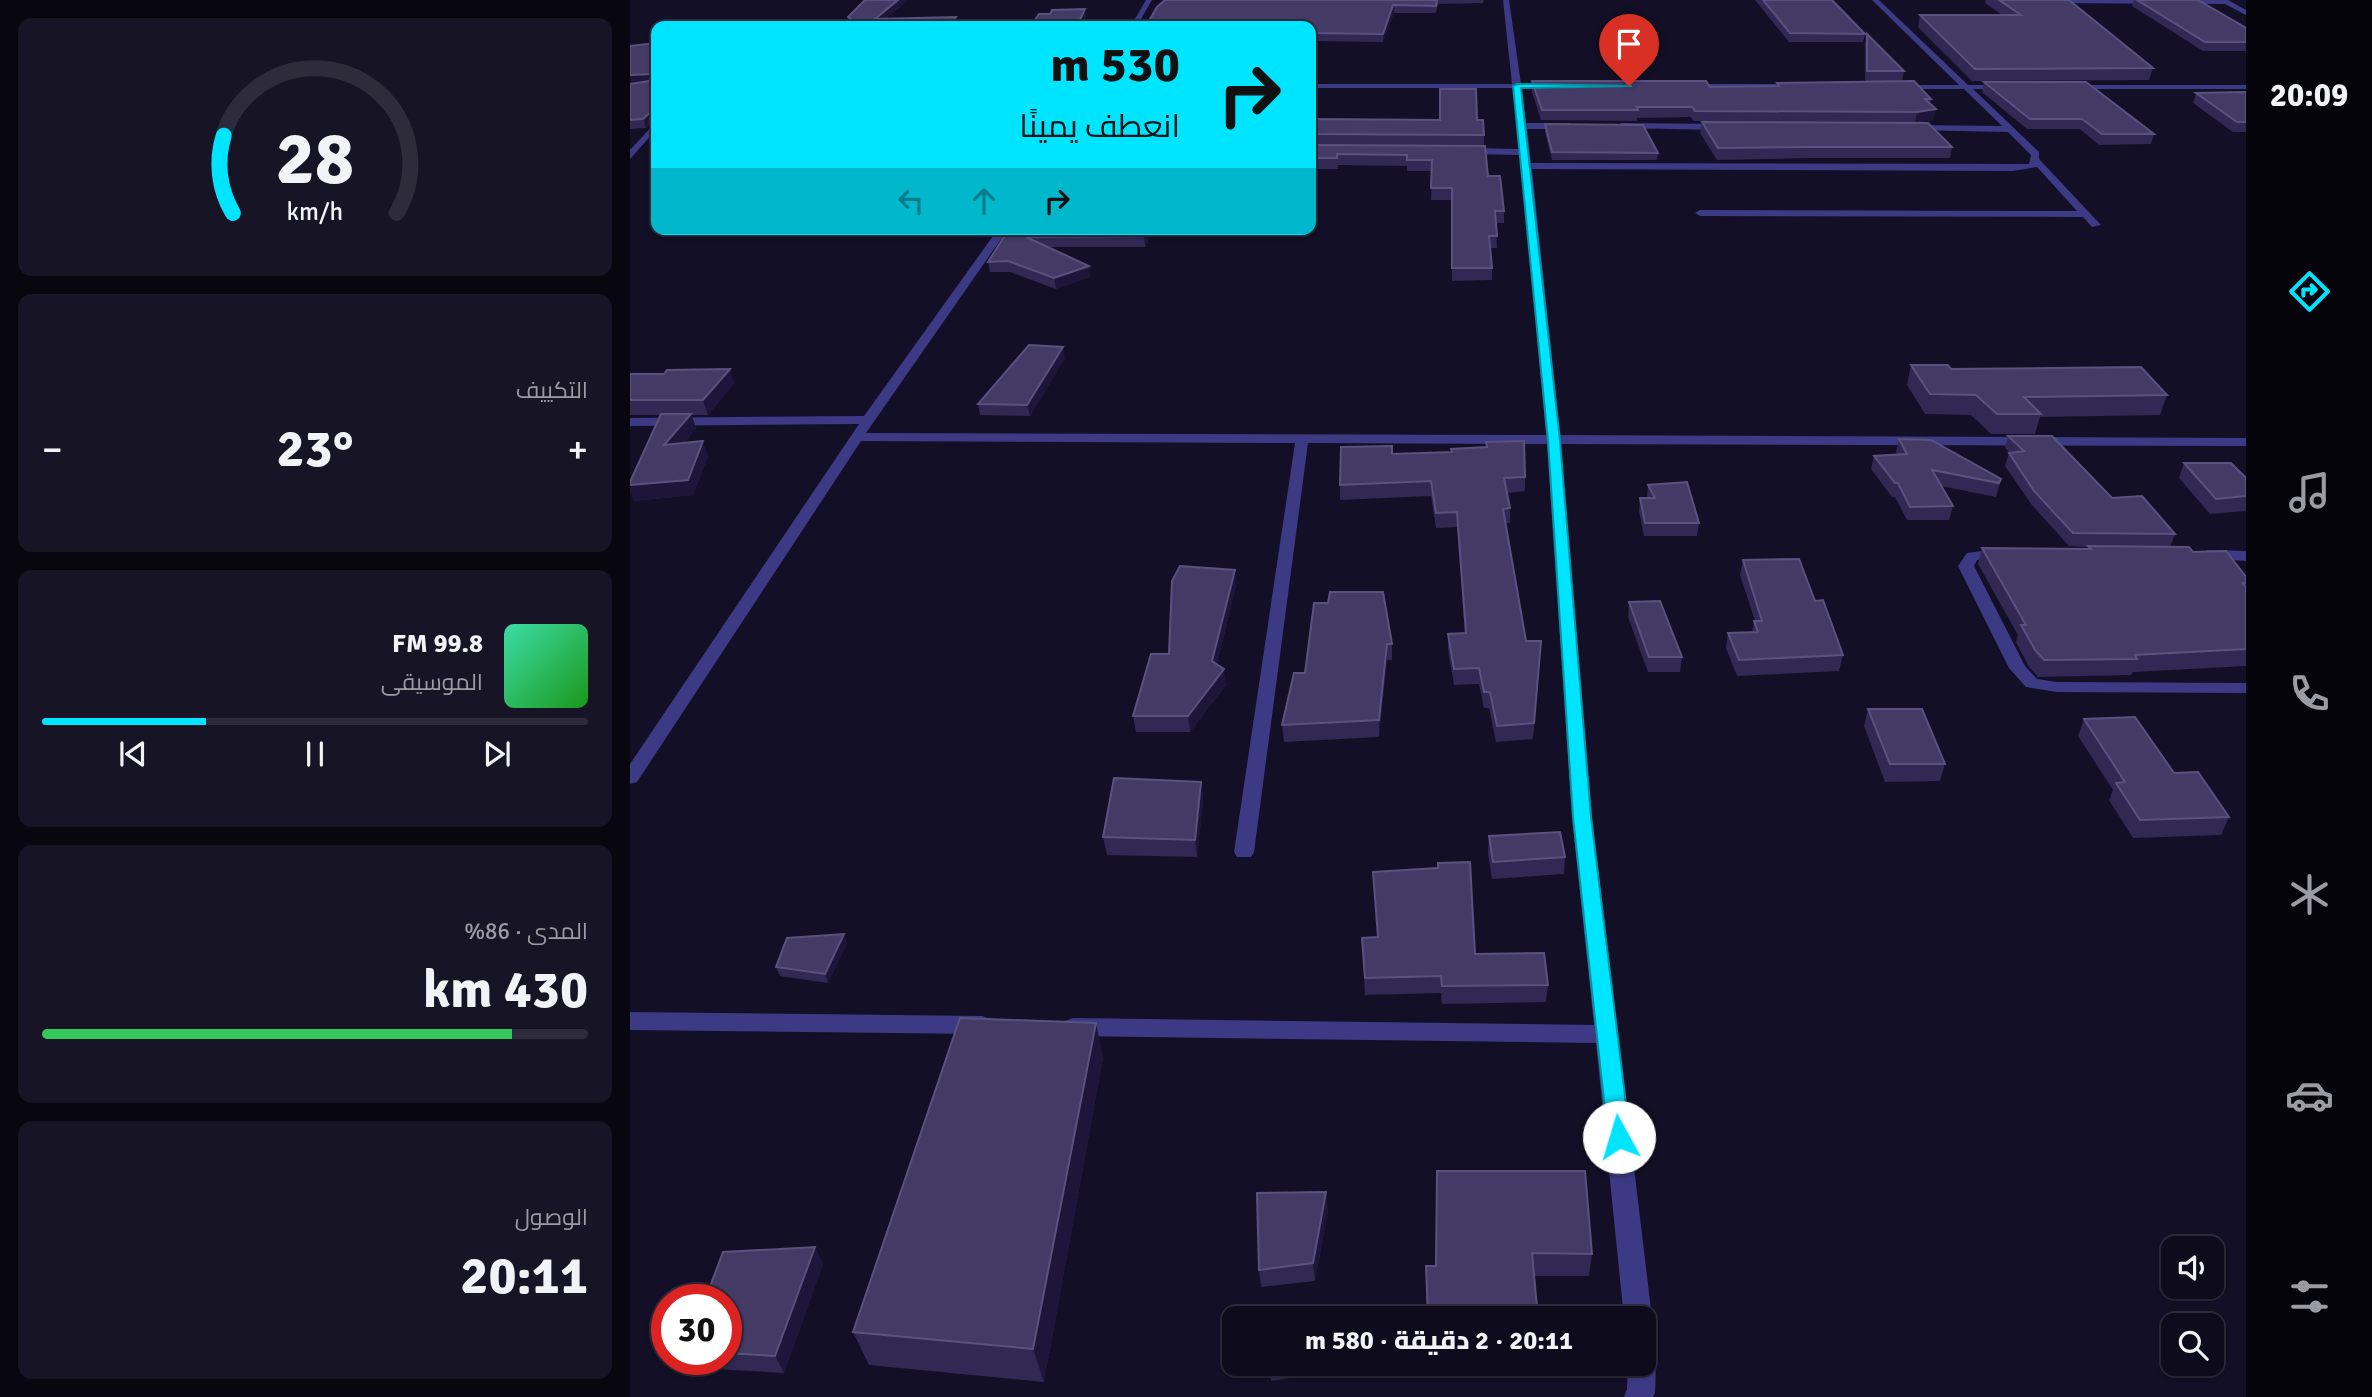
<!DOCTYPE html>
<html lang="ar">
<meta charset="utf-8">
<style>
:root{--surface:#0e0b1c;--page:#171425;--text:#f1f3f6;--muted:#9b9ba3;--line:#2e2b3b;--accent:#00e5ff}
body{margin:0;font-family:Signika,Cairo,sans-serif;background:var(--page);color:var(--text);direction:rtl;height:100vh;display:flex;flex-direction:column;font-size:26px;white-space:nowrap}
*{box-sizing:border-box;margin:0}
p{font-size:23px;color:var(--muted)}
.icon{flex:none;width:38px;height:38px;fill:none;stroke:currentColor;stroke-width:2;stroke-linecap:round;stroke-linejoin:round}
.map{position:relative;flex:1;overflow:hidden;direction:ltr}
.side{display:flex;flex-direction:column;gap:18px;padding:18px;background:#08060f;width:630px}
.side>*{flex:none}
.guide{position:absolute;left:21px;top:21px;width:665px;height:214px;border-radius:14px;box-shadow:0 2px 5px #0004,0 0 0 2px var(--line);direction:rtl;background:#00e5ff;color:#111;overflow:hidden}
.buttons{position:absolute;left:1531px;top:1236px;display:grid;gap:14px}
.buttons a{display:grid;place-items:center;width:63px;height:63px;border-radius:14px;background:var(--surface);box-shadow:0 2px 5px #0004,0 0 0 2px var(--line);font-size:35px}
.speed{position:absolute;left:21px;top:1284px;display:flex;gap:14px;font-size:35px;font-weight:700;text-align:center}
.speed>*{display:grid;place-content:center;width:91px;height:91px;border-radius:50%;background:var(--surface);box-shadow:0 2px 5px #0004,0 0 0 2px var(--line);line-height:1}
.speed .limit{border:10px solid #d22;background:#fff;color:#111}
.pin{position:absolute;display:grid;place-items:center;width:60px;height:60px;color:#fff;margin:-72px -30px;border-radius:50% 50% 50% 0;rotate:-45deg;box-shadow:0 0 7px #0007}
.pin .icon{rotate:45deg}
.me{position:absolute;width:77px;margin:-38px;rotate:354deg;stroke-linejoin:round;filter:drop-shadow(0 0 5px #0008)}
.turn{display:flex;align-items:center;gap:24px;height:147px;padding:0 21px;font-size:32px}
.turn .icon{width:91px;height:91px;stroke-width:2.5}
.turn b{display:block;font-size:49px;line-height:60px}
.lanes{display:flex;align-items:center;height:66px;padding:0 21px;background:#0003;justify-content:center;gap:35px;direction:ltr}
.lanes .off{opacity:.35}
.big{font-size:52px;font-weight:800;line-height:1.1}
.side .tile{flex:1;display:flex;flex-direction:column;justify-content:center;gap:10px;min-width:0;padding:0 24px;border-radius:14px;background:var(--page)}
.side .dial{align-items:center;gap:0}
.dial svg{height:182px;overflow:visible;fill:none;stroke:var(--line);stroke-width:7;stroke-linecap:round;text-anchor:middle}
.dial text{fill:var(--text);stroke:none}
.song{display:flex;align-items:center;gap:21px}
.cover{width:84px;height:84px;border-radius:10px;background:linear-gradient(135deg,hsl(160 70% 55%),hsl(120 70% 35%))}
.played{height:7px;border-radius:4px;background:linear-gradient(90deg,var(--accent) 30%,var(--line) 30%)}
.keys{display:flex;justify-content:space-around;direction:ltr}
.heat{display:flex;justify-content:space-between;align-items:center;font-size:38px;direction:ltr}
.charge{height:10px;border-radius:5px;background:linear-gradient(90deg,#34c759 86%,var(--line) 0)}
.trip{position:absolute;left:592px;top:1306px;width:434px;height:70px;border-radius:14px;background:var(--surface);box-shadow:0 2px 5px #0004,0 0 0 2px var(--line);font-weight:800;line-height:70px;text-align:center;direction:rtl}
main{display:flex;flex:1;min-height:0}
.tabs{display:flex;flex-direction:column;width:126px;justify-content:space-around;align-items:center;background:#06040b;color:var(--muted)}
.tabs .icon{width:49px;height:49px}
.tabs .active{color:var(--accent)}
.tabs b{font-size:32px;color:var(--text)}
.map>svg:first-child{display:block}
</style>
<main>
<nav class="tabs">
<b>20:09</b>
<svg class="icon active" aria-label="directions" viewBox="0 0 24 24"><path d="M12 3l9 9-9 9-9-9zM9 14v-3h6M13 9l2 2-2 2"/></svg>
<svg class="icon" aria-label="music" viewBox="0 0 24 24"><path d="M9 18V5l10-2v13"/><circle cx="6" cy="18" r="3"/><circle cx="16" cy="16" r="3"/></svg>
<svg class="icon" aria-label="phone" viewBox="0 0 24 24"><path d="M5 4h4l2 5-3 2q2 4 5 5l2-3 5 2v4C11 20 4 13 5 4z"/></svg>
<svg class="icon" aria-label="climate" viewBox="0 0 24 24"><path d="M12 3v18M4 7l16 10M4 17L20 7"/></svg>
<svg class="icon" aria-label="car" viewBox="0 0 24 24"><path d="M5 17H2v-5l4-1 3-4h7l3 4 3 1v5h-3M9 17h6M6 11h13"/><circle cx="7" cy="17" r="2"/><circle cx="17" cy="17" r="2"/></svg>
<svg class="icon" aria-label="filters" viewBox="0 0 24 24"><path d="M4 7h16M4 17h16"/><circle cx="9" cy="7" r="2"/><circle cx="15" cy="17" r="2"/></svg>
</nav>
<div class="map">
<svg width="1616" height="1397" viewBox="0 0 1616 1397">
<rect width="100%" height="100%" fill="#130f26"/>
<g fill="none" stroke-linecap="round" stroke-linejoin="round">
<path fill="#3d3a85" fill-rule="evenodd" d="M516,0h6l-15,26h-6z
M873,0h6l12,84 40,2 -40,2 5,35h43l4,3 -4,3h-42l4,34 498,1 2,-9 -23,-23 -99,-2 3,-5 90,1 -38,-37h-71l3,-4h63l-87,-85h7l89,85h40l-3,4h-32l66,63v7l62,66 -9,2 -9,-10 -383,-1 -5,-3 5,-3 377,1 -40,-44 -24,4 -481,-2 28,266 686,3v8l-686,-2 32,373 60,501 -4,9 -5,2v-11h-19l-28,-275 -523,-7 -8,-3 -3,-6 3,-6 8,-3 521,7 -22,-208 -25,-373 -239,-1 -54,409 -3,5h-14l-3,-5 61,-409 -434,-2 -224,341 -7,2v-20l229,-340 -229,2v-8l234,-2 134,-187h10l-142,204 680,2 -25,-280 -56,-1 -5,-3 5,-3 55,1 -7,-61h-202v-4h201z
M1418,0h180l18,10v5l-21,-11 -179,-1z
M1056,84h112l4,2 -4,2h-115z
M1441,85h175v4h-178z
M26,122v8l-26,29v-9z
M991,123l102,1 4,3 -4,3 -105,-2z
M1375,548l8,5 -3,3 -33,4 -3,6 51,100 12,13 20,3 189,1v10l-189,-1 -31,-5 -17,-19 -51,-102 9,-13z
M1578,550l38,1v10l-43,-3 -3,-3 3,-3z
M0,1012l352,4 8,3 3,6 -3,6 -8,3 -352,-4z
M1013,1350l9,3 4,10 -1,30 -2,4h-29l3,-8 1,-26h15z"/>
</g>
<path fill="#312854" d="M535,0h319l-1,3 -45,1 -2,9h-42l-11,29 -72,-1v-15z
M1125,0h78l-1,1 33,33 -2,8h-74z
M1356,0h83l84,68 -4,12 -177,1 -54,-54 2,-12h82l-17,-12z
M1504,0h64l48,28v23h-43l-71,-45z
M1237,34l37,37 -2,10h-37v-37z
M26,43v77v-1l-10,9 -16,1v-83z
M902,81l178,6 66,-1 1,-3 154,16 -1,4 6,6 -3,11 -18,3 -222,-2 -2,-4 -54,1v3l-96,-1 -9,-28z
M1354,82l170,52 -3,10 -52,1 -19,-16h-53l-45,-37z
M1616,92v40h-13l-40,-29 3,-10z
M681,119l166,1 7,15v11h1l3,30 16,35v12h-8l1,25h-7l2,20v12l-40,1v-81h-21l1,-29h-25v-5l-69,-1v4h-27z
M1072,122l250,25 -2,11h-140l-93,2 -17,-27z
M915,124l113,29 -1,7h-105l-7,-28z
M379,229h147l-1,3h-4l-6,15h-97l41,19 1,11 -34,12 -46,-17h-20l-2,-10z
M435,358l-35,58 -50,-1 -2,-11z
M1281,365l40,4 216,26 -7,20 -120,2 -5,17h-44l-20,-19 -46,-1 -18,-29z
M100,369l4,14 -26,32h-16l4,13 -12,15 24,13 -15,39 -59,6 -4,-11v-8l30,-67h-30v-41h34z
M1378,436l104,62 63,36 -5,13 23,5 53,25v89l-113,6 -2,3 -93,2 -9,-10 -13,-25 2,-7 -40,-71 4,-16 105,1 1,-2 -19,-1 -38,-42 -26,-38 4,-13h1l-5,-5z
M1269,439l102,40 -5,18 -55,-11 12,20 -4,14h-42l-12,-23h-3l-21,-28 3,-13 23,-1 -1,-3z
M762,454l133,23v14l-18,2 3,15v15h-5l21,118h15l-8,98 -37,3 -7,-34h-5l-5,-24 -25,1 -6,-36v-15l17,-1 -8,-106 -21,1 -5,-32 -91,4v-15z
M1554,463l62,15v33l-36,3 -31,-36z
M1018,485l51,38 -2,13h-53l-5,-25 1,-13h7z
M1113,560l72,41 28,54 -4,16 -102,5 -11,-28 2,-15 24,-1 2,-11h1l-15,-46z
M606,585l-19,79 9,21 -36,47h-54l-3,-16 36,-62z
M999,602l53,55 -2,15h-32l-20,-55z
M684,603l78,41v16h-5l-8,77 -95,5 -2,-17 23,-52z
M1238,709l77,55 -5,17 -55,1 -21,-56z
M1454,719l90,54 55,44 -8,18 -88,3 -24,-38 4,-10 -35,-54z
M571,782l2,18 -6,57 -90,-2 -4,-18z
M859,836l76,21 -1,17 -72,5 -4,-25z
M743,872l102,82 73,31 -2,17 -104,2 -1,-11 -76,2 -3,-57 16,-1z
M217,943l-19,40 -48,-7 -4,-9z
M473,1057l-59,325 -175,-17 -16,-33z
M807,1171l155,83 -3,22h-55l4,42h-111l-1,-52h10z
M696,1192l2,18 -13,71 -54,6 -2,-17z
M185,1247l8,17 -39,109 -87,-5 -6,-8h35v-60z
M642,1363h43v11l-44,7 -1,-8z
M799,1363h110v2l-110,5z"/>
<path fill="#1d163a" d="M268,0h11l-32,26 -2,-7z
M763,5l1,8 -11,29v-8z
M455,9l1,8 -4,9h-5z
M23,74l3,8 -26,2v-9z
M1306,109l-3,11 -18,3 2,-11z
M23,110l3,9 -10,9 -3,-9z
M516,229h4l1,3 -6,15 -1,-11z
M459,266l1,11 -34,12 -2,-11z
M433,347l2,11 -35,58 -3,-11z
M100,369l4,14 -26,32 -5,-15z
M61,414l5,14 -26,32 -6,-15z
M73,441l5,15 -15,39 -59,6 -4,-11v-5z
M605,570l1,15 -22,92 -2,-16z
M757,644v16l-8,77v-17z
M594,669l2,16 -36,47 -2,-16z
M571,782l2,18 -6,57 -2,-17z
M214,934l3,9 -19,40 -3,-9z
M466,1023l7,34 -59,325 -11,-33z
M696,1192l2,18 -13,71 -2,-18z
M185,1247l8,17 -39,109 -9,-17z"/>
<path fill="#433a66" stroke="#5a527e" stroke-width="2" d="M235,0h33l-23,19 81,-2 -5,7 64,-2 20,-2 4,-6h11l2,-4 33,-1 -8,17h-233l7,-7 -3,-2z
M535,0h272l-1,6 -43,-1 -10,29 -72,-1v-7h-165l11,-19z
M1133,0h69l33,34 -75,-1z
M1369,0h70l84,68 -178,1 -55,-54h101z
M1507,0h61l48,28v14h-41z
M1237,34l37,37h-37z
M26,43v76l-3,-9 -10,9 -13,1v-36l26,-4 -3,-6 -23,1v-29z
M902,81h174l4,6 69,-1 -2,-3 137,-2 17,18h-6l11,10 -19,3 -222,-1 -3,-4h-55l1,3h-96z
M1354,82h102l68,52h-52l-20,-15h-52z
M810,89h36l1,31h6l1,15 -173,-1v-15l129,1z
M1616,92v30h-9l-41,-29z
M1072,122l226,1 24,24h-140l-94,1z
M915,124l98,1 15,28 -106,-1z
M681,145l174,1 3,30h12l4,35h-9l2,25h-8l3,32h-40v-80h-21l1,-28h-25v-5l-70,-1v4h-26z
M379,229h137l-2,7 -118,1 63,29 -35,12 -46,-17 -20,1z
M399,345l34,2 -36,58 -49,-1z
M1281,365h37l3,4 190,-2 26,28 -143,2 17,17h-44l-21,-19 -46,-1z
M100,369l-27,31h-73v-26h34l3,-4z
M31,414h30l-27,31 39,-4 -15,39 -58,5v-3z
M1378,436h44l60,62 30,-2 33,38 -102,-1 -39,-42 -25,-38 15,-2z
M1269,439l32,1 70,39 -2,4 -67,-13 21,36 -43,1 -12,-24h-3l-21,-27 33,-2z
M894,441l1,36 -21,1 6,30 -7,1 23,132h15l-7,82 -37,3 -7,-34h-6l-5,-24 -25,1 -6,-35 18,-1 -9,-121 -21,1 -5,-32 -91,4 1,-38 51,-1v8l60,-2 -1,-3 36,-2 -1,-5z
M1554,463h47l15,15v18l-30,3z
M1057,482l12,41h-54l-5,-25h15l-7,-13z
M1458,546l101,1 4,5 33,-1 20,26v6h-3l3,4v62l-111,6 2,4 -93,1 -9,-10 -14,-25h5l-44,-77 109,1z
M1169,559l16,42 8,-1 20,55 -104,5 -11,-27 30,-1 -4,-11h8l-19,-61z
M550,566l55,4 -23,91 12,8 -36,47h-55l18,-62h18l3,-73z
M700,592h53l9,52h-5l-8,76 -97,5 12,-52h11l9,-70h14z
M1030,601l22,56h-33l-20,-55z
M1238,709h54l23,55h-55z
M1505,717l39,56 24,-1 31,45 -89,3 -24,-37 9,-1 -41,-63z
M484,778l87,4 -6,58 -92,-3z
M930,832l5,25 -72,5 -4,-26z
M840,862l5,92 69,-1 4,32 -106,1 -1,-10 -76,2 -3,-40 16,-1 -5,-65 65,-4v-5z
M214,934l-19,40 -49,-7 11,-29z
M330,1018l136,5 -63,326 -180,-17z
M807,1171h148l7,83 -60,-1 6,65h-110l-2,-52h10z
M696,1192l-13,71 -54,7 -2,-77z
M185,1247l-40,109 -49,-3v-53h-21l18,-48z
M684,1306v12h-30z
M642,1363h42v3l-44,7z"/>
<path fill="#00e5ff" stroke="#0095a6" stroke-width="2" d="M887,84l115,2 -111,2 39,353 31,376 39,320 -3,7 -8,2 -8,-2 -3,-7 -35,-320 -25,-376 -35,-355z"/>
</svg>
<div class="buttons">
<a><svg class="icon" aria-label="sound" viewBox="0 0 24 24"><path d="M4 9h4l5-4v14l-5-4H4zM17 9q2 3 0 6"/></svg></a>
<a><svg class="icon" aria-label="search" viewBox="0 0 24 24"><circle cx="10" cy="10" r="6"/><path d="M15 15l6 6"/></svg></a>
</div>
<div class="speed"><div class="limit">30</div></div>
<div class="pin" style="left:999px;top:86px;background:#d93025"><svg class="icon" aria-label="arrive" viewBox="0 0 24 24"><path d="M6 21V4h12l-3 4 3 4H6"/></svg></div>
<svg class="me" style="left:989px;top:1137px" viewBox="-20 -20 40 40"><circle r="19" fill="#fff"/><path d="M0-13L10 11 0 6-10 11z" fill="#00e5ff"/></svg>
<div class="trip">20:11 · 2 دقيقة · 580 m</div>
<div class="guide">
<div class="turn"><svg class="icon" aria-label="right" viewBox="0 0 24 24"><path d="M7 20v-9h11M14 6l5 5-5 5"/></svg><div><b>530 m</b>انعطف يمينًا</div></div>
<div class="lanes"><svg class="icon off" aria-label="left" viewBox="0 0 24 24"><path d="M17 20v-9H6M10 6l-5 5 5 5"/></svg><svg class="icon off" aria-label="ahead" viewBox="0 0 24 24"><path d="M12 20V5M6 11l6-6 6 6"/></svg><svg class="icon" aria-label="right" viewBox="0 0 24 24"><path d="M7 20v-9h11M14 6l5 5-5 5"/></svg></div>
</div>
</div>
<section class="side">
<div class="tile dial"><svg viewBox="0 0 100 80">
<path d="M14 69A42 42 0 1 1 86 69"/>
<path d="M14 69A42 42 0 0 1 10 35" stroke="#00e5ff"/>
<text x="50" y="56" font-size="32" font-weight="700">28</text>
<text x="50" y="72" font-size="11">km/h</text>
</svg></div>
<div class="tile"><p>التكييف</p>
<div class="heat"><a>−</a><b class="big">23°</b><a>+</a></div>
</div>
<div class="tile">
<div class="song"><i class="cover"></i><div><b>99.8 FM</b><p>الموسيقى</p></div></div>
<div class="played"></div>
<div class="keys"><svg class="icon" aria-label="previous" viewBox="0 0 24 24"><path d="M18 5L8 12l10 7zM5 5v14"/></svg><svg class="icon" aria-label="pause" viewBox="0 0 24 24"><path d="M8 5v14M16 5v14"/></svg><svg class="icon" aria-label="next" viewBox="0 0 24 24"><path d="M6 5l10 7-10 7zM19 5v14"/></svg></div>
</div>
<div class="tile"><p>المدى · 86%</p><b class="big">430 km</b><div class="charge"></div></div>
<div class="tile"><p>الوصول</p><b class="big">20:11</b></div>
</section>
</main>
